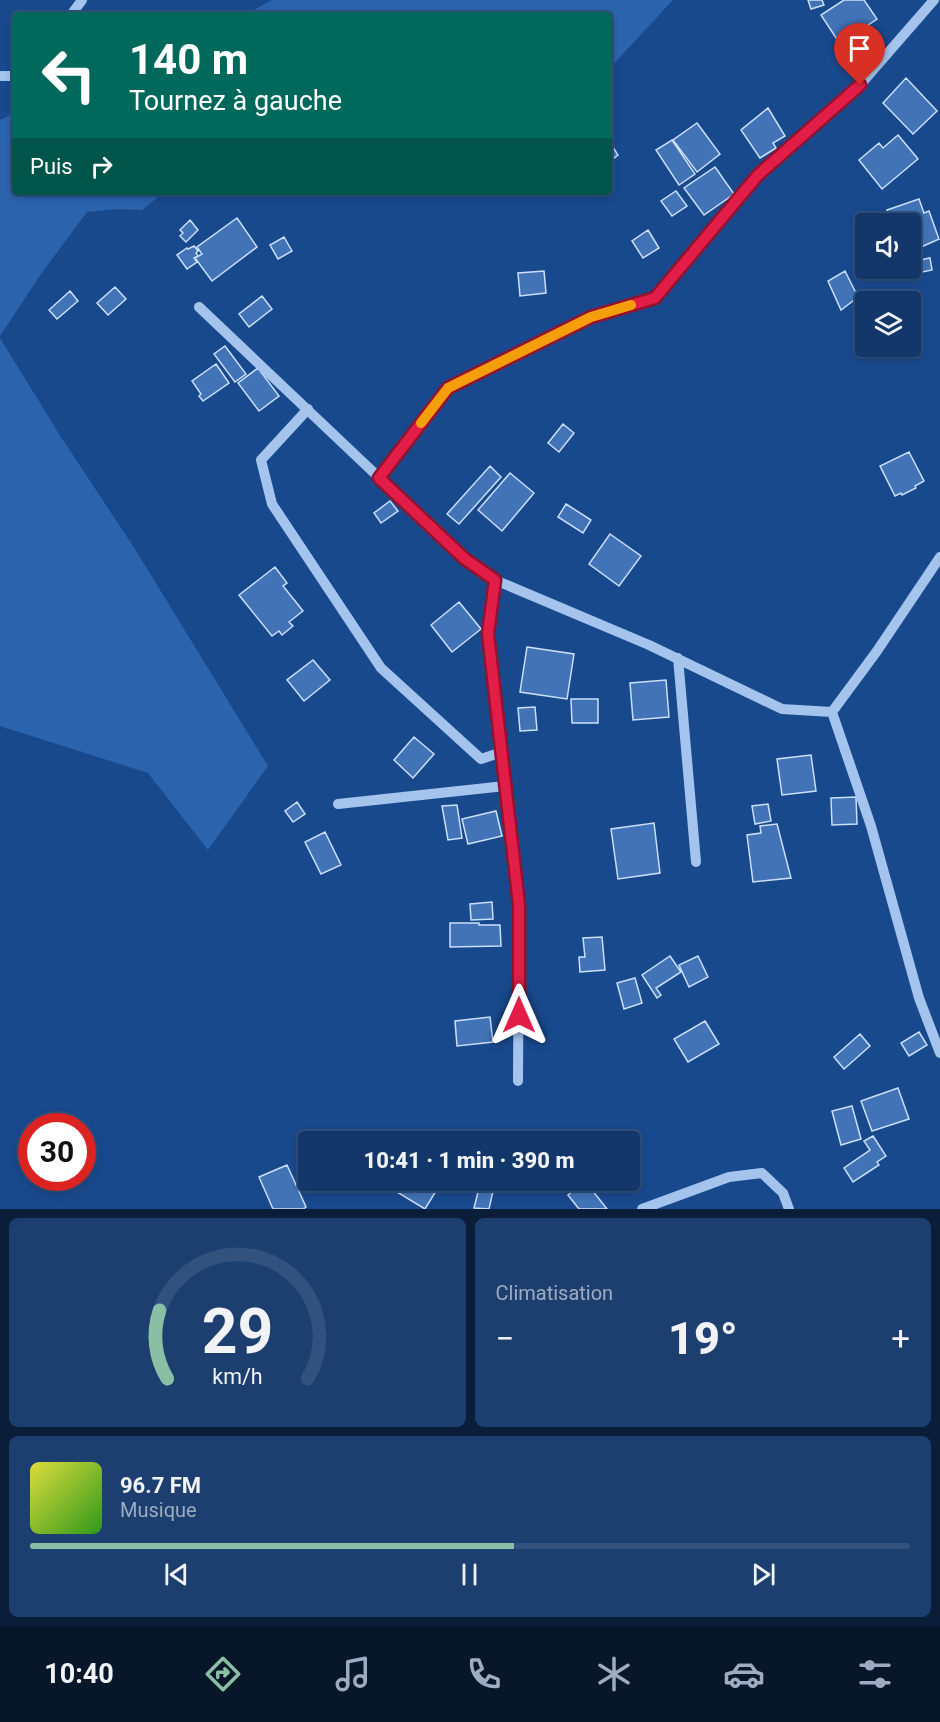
<!DOCTYPE html>
<html lang="fr">
<meta charset="utf-8">
<style>
:root{--surface:#13376a;--page:#1c3f70;--text:#f1f3f6;--muted:#9dacc1;--line:#32517e;--accent:#8abfa5}
body{margin:0;font-family:Roboto,sans-serif;background:var(--page);color:var(--text);height:100vh;display:flex;flex-direction:column;font-size:22px;white-space:nowrap}
*{box-sizing:border-box;margin:0}
p{font-size:20px;color:var(--muted)}
.icon{flex:none;width:33px;height:33px;fill:none;stroke:currentColor;stroke-width:2;stroke-linecap:round;stroke-linejoin:round}
.map{position:relative;height:1209px;overflow:hidden}
.drawer{display:flex;flex-direction:column;gap:9px;padding:9px;background:#0a1e3a;flex:1}
.drawer>*{flex:none}
.guide{position:absolute;left:12px;top:12px;width:600px;height:183px;border-radius:6px;box-shadow:0 3px 9px #0003,0 0 0 2px var(--line);background:#00695c;color:#fff;overflow:hidden}
.buttons{position:absolute;left:855px;top:213px;display:grid;gap:12px}
.buttons a{display:grid;place-items:center;width:66px;height:66px;border-radius:6px;background:var(--surface);box-shadow:0 3px 9px #0003,0 0 0 2px var(--line);font-size:30px}
.speed{position:absolute;left:18px;top:1113px;display:flex;gap:12px;font-size:30px;font-weight:700;text-align:center}
.speed>*{display:grid;place-content:center;width:78px;height:78px;border-radius:50%;background:var(--surface);box-shadow:0 3px 9px #0003,0 0 0 2px var(--line);line-height:1}
.speed .limit{border:9px solid #d22;background:#fff;color:#111}
.pin{position:absolute;display:grid;place-items:center;width:51px;height:51px;color:#fff;margin:-62px -26px;border-radius:50% 50% 50% 0;rotate:-45deg;box-shadow:0 0 6px #0007}
.pin .icon{rotate:45deg}
.me{position:absolute;width:66px;margin:-33px;rotate:0deg;stroke-linejoin:round;filter:drop-shadow(0 0 4px #0008)}
.turn{display:flex;align-items:center;gap:21px;height:126px;padding:0 18px;font-size:27px}
.turn .icon{width:78px;height:78px;stroke-width:2.5}
.turn b{display:block;font-size:42px;line-height:51px}
.then{display:flex;align-items:center;height:57px;padding:0 18px;background:#0003;gap:12px;font-size:22px}
.big{font-size:45px;font-weight:800;line-height:1.1}
.drawer .tile{flex:1;display:flex;flex-direction:column;justify-content:center;gap:9px;min-width:0;padding:0 21px;border-radius:9px;background:var(--page)}
.drawer .dial{align-items:center;gap:0}
.dial svg{height:156px;overflow:visible;fill:none;stroke:var(--line);stroke-width:7;stroke-linecap:round;text-anchor:middle}
.dial text{fill:var(--text);stroke:none}
.song{display:flex;align-items:center;gap:18px}
.cover{width:72px;height:72px;border-radius:9px;background:linear-gradient(135deg,hsl(60 70% 55%),hsl(110 70% 35%))}
.played{height:6px;border-radius:3px;background:linear-gradient(90deg,var(--accent) 55%,var(--line) 55%)}
.keys{display:flex;justify-content:space-around;direction:ltr}
.heat{display:flex;justify-content:space-between;align-items:center;font-size:33px;direction:ltr}
.drawer .tiles{flex:1;display:grid;gap:9px;grid-template-columns:1fr 1fr}
.tile:last-child{grid-column:span 2}
.trip{position:absolute;left:298px;top:1131px;width:342px;height:60px;border-radius:6px;background:var(--surface);box-shadow:0 3px 9px #0003,0 0 0 2px var(--line);font-weight:800;line-height:60px;text-align:center}
.menu{display:flex;height:96px;justify-content:space-around;align-items:center;background:#08162a;color:var(--muted)}
.menu .icon{width:42px;height:42px}
.menu .current{color:var(--accent)}
.menu b{font-size:27px;color:var(--text)}
.map>svg:first-child{display:block}
</style>
<div class="map">
<svg width="940" height="1209" viewBox="0 0 940 1209">
<rect width="100%" height="100%" fill="#19498d"/>
<path fill="#2b63ac" d="M272,0h401l-64,69v-54h-364z
M15,113v79h149l-22,18 -24,-1 -31,3 -46,62 -41,62v-216z
M0,338l61,99 74,112 133,217 -60,84 -60,-77 -148,-47z"/>
<path fill="#4173b6" stroke="#cadffa" stroke-width="1.5" d="M808,0h14l2,5 -13,4z
M844,0h20l13,19 -37,25 -19,-29z
M848,49l10,14 -10,8 -10,-14z
M906,78l31,33 -24,23 -30,-31z
M768,108l17,28 -12,7 3,5 -16,10 -19,-28z
M697,123l23,31 -23,18 -24,-32z
M898,135l20,24 -36,30 -23,-29 20,-17 4,5z
M672,140l23,34 -16,11 -23,-35z
M609,141l9,14 -9,7z
M715,167l19,27 -30,21 -20,-27z
M676,191l11,15 -15,10 -11,-15z
M919,199l5,14 5,-2 10,28 -29,13v-28h-18l-5,-14z
M237,218l20,29 -45,34 -17,-23 7,-4 -5,-7z
M190,220l8,10 -12,12 -6,-6 3,-3 -3,-3z
M648,230l11,18 -16,10 -11,-17z
M284,237l8,14 -14,8 -8,-14z
M194,246l4,5 -2,2 2,3 -4,2 3,4 -10,7 -10,-14 10,-7 1,1z
M930,258l2,12 -20,4 -2,-12z
M544,271l2,22 -26,3 -2,-23z
M845,271l13,26 -17,13 -13,-29z
M115,287l11,12 -18,16 -11,-12z
M70,291l8,10 -21,18 -8,-9z
M262,296l10,13 -23,18 -10,-13z
M225,346l21,28 -11,8 -21,-28z
M216,364l13,19 -26,18 -4,-5 2,-2 -9,-13z
M258,368l21,28 -20,15 -21,-28z
M563,424l11,9 -15,19 -11,-9z
M909,452l15,29 -9,5 1,2 -14,7 -1,-2 -6,3 -15,-30z
M490,466l11,11 -42,47 -12,-10z
M510,473l24,20 -32,38 -24,-21z
M390,501l8,10 -17,12 -7,-10z
M566,504l25,16 -8,13 -25,-16z
M610,534l31,22 -22,30 -30,-22z
M275,567l12,16 -4,3 20,25 -14,11 4,4 -11,9 -3,-4 -7,5 -33,-41z
M459,602l22,27 -29,23 -21,-27z
M527,647l47,7 -7,45 -47,-7z
M313,660l17,20 -26,21 -17,-21z
M666,680l3,37 -36,3 -3,-37z
M571,699h27v24h-26z
M535,707l2,23 -17,1 -2,-23z
M414,737l20,17 -21,24 -19,-18z
M811,755l5,36 -34,4 -5,-36z
M856,797l1,27 -25,1 -1,-27z
M297,802l8,12 -12,8 -8,-11z
M768,804l3,17 -16,3 -3,-18z
M457,805l5,33 -14,2 -6,-34z
M496,811l6,25 -34,8 -6,-25z
M654,823l6,50 -42,6 -7,-50z
M777,824l14,54 -38,4 -6,-47 14,-2 -1,-7z
M325,832l16,33 -20,9 -16,-32z
M492,902l1,17 -22,1 -1,-16z
M450,923h29v2h21l1,21 -51,1z
M602,937l3,33 -25,2 -1,-15h6l-2,-19z
M670,956l11,16 -25,16 5,7 -4,3 -15,-23z
M698,956l10,21 -19,10 -10,-22z
M635,978l7,25 -18,6 -7,-26z
M490,1017l3,25 -36,4 -2,-25z
M705,1021l14,23 -31,18 -14,-23z
M919,1032l8,13 -18,11 -8,-13z
M860,1034l10,12 -26,23 -10,-12z
M898,1088l11,31 -37,12 -11,-30z
M852,1106l9,33 -20,6 -9,-34z
M513,1133l11,9h-18z
M873,1136l13,20 -9,6 2,3 -26,17 -9,-14 26,-18 -6,-9z
M287,1165l19,42 -3,2h-30l-14,-32z
M397,1180h22l17,11 -11,18 -33,-20z
M585,1181l22,28h-28l-11,-14z
M479,1188l14,3 -4,18 -15,-1z"/>
<g fill="none" stroke-linecap="round" stroke-linejoin="round">
<path stroke="#a4c4ee" stroke-width="10" d="M71,15l11,-15
M0,76h15
M199,307l266,252 30,21 154,65 133,64 50,3 45,-61 63,-94
M308,409l-47,51 11,44 109,164 100,91 21,-7
M379,478l69,-90 143,-71 64,-19 103,-123 102,-90 74,-85
M495,580l-7,54 31,271 -1,176
M678,658l18,204
M832,712l39,114 48,172 21,55
M338,804l167,-18
M642,1209l87,-32 33,-4 21,20 6,16"/>
</g>
<g fill="none" stroke-linecap="round" stroke-linejoin="round">
<defs>
<path id="route" d="M519,1015v-110l-31,-271 7,-54 -30,-21 -86,-81 69,-90 143,-71 64,-19 103,-123 102,-90"/>
</defs>
<use href="#route" stroke="#92132f" stroke-width="15"/>
<use href="#route" stroke="#e11d48" stroke-width="10"/>
<path stroke="#f59e0b" stroke-width="10" d="M421,423l27,-35 143,-71 40,-12"/>
</g>
</svg>
<div class="buttons">
<a><svg class="icon" aria-label="sound" viewBox="0 0 24 24"><path d="M4 9h4l5-4v14l-5-4H4zM17 9q2 3 0 6"/></svg></a>
<a><svg class="icon" aria-label="layers" viewBox="0 0 24 24"><path d="M12 4l9 5-9 5-9-5zM3 14l9 5 9-5"/></svg></a>
</div>
<div class="speed"><div class="limit">30</div></div>
<div class="pin" style="left:860px;top:85px;background:#d93025"><svg class="icon" aria-label="arrive" viewBox="0 0 24 24"><path d="M6 21V4h12l-3 4 3 4H6"/></svg></div>
<svg class="me" style="left:519px;top:1015px" viewBox="-20 -20 40 40"><path d="M0-17L14 15 0 8-14 15z" fill="#e11d48" stroke="#fff" stroke-width="4"/></svg>
<div class="trip">10:41 · 1 min · 390 m</div>
<div class="guide">
<div class="turn"><svg class="icon" aria-label="left" viewBox="0 0 24 24"><path d="M17 20v-9H6M10 6l-5 5 5 5"/></svg><div><b>140 m</b>Tournez à gauche</div></div>
<div class="then">Puis<svg class="icon" aria-label="right" viewBox="0 0 24 24"><path d="M7 20v-9h11M14 6l5 5-5 5"/></svg></div>
</div>
</div>
<section class="drawer">
<div class="tiles">
<div class="tile dial"><svg viewBox="0 0 100 80">
<path d="M14 69A42 42 0 1 1 86 69"/>
<path d="M14 69A42 42 0 0 1 10 34" stroke="#8abfa5"/>
<text x="50" y="56" font-size="32" font-weight="700">29</text>
<text x="50" y="72" font-size="11">km/h</text>
</svg></div>
<div class="tile"><p>Climatisation</p>
<div class="heat"><a>−</a><b class="big">19°</b><a>+</a></div>
</div>
<div class="tile">
<div class="song"><i class="cover"></i><div><b>96.7 FM</b><p>Musique</p></div></div>
<div class="played"></div>
<div class="keys"><svg class="icon" aria-label="previous" viewBox="0 0 24 24"><path d="M18 5L8 12l10 7zM5 5v14"/></svg><svg class="icon" aria-label="pause" viewBox="0 0 24 24"><path d="M8 5v14M16 5v14"/></svg><svg class="icon" aria-label="next" viewBox="0 0 24 24"><path d="M6 5l10 7-10 7zM19 5v14"/></svg></div>
</div>
</div>
</section>
<nav class="menu">
<b>10:40</b>
<svg class="icon current" aria-label="directions" viewBox="0 0 24 24"><path d="M12 3l9 9-9 9-9-9zM9 14v-3h6M13 9l2 2-2 2"/></svg>
<svg class="icon" aria-label="music" viewBox="0 0 24 24"><path d="M9 18V5l10-2v13"/><circle cx="6" cy="18" r="3"/><circle cx="16" cy="16" r="3"/></svg>
<svg class="icon" aria-label="phone" viewBox="0 0 24 24"><path d="M5 4h4l2 5-3 2q2 4 5 5l2-3 5 2v4C11 20 4 13 5 4z"/></svg>
<svg class="icon" aria-label="climate" viewBox="0 0 24 24"><path d="M12 3v18M4 7l16 10M4 17L20 7"/></svg>
<svg class="icon" aria-label="car" viewBox="0 0 24 24"><path d="M5 17H2v-5l4-1 3-4h7l3 4 3 1v5h-3M9 17h6M6 11h13"/><circle cx="7" cy="17" r="2"/><circle cx="17" cy="17" r="2"/></svg>
<svg class="icon" aria-label="filters" viewBox="0 0 24 24"><path d="M4 7h16M4 17h16"/><circle cx="9" cy="7" r="2"/><circle cx="15" cy="17" r="2"/></svg>
</nav>
